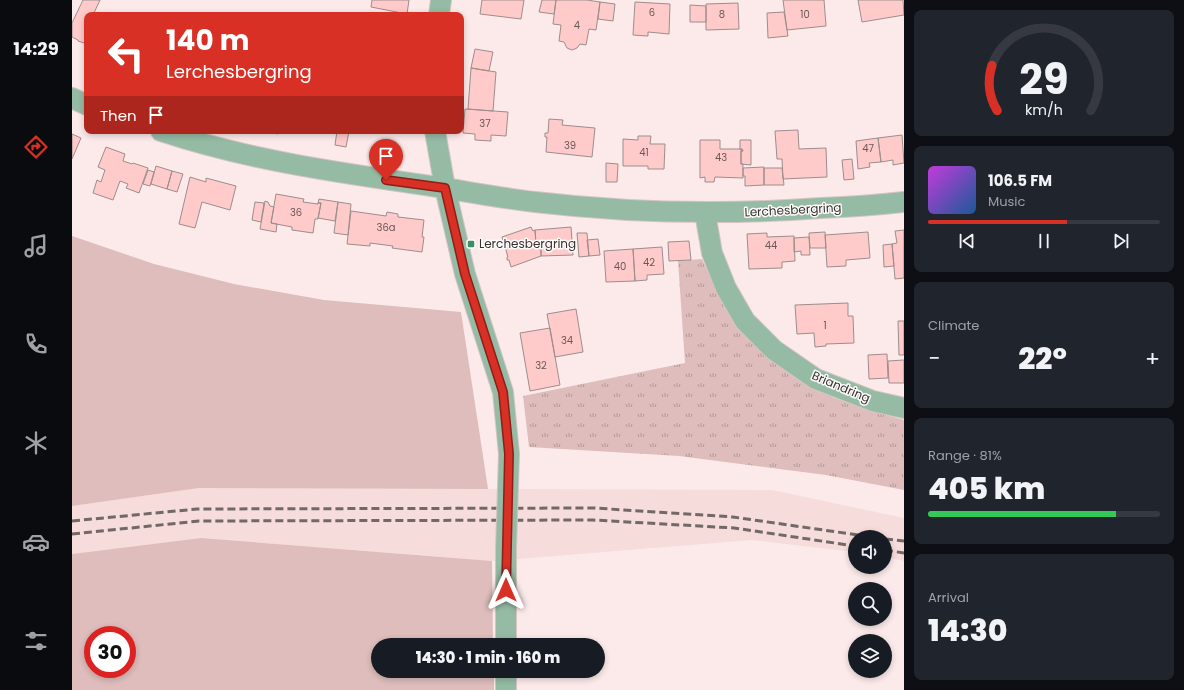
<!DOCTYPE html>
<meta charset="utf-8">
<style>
:root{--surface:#171b24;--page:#20242c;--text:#f1f3f6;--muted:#9ea1a6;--line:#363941;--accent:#d93025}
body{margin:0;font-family:Poppins,sans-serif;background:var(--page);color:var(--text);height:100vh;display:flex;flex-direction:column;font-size:15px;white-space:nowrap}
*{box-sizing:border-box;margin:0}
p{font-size:13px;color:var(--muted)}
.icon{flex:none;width:22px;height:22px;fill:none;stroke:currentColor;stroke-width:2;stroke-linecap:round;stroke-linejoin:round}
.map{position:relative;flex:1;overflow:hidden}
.details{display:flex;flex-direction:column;gap:10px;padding:10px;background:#0d0f14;width:280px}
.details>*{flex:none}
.guide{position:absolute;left:12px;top:12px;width:380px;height:122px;border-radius:8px;box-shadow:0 2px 6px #0003;background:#d93025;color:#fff;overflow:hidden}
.buttons{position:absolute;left:776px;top:530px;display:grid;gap:8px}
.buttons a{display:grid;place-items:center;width:44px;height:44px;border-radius:50%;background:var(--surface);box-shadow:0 2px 6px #0003;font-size:20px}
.speed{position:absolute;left:12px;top:626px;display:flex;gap:8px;font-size:20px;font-weight:700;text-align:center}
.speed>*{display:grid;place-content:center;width:52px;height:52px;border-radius:50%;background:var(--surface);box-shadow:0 2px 6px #0003;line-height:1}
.speed .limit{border:6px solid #d22;background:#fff;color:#111}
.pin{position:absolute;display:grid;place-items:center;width:34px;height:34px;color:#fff;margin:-41px -17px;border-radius:50% 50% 50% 0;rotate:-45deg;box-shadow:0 0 4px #0007}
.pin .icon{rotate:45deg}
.me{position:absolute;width:44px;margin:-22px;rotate:0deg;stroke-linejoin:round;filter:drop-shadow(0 0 3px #0008)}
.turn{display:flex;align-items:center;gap:14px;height:84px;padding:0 16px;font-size:18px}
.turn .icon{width:52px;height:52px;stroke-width:2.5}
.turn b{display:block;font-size:28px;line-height:34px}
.then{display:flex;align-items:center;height:38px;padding:0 16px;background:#0003;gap:8px;font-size:15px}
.big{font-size:30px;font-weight:800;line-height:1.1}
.details .tile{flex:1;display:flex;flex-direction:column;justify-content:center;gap:6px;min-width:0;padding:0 14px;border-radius:8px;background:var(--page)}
.details .dial{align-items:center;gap:0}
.dial svg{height:104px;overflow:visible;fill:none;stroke:var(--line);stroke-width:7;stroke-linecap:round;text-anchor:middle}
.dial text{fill:var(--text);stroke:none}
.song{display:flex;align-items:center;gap:12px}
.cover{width:48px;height:48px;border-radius:6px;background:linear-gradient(135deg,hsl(290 70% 55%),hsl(210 70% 35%))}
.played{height:4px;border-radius:2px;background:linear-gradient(90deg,var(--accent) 60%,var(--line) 60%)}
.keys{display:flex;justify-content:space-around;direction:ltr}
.heat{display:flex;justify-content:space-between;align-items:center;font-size:22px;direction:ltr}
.charge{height:6px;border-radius:3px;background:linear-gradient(90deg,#34c759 81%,var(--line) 0)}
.trip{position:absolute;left:299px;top:638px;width:234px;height:40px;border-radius:20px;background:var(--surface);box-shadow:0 2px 6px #0003;font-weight:800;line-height:40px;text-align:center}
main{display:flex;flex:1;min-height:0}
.tabs{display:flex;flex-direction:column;width:72px;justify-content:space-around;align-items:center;background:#090b0e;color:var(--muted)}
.tabs .icon{width:28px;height:28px}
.tabs .active{color:var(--accent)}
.tabs b{font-size:18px;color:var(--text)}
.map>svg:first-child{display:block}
</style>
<main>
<nav class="tabs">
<b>14:29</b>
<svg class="icon active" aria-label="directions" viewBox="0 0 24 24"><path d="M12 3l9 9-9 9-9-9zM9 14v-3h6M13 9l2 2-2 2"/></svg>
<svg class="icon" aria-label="music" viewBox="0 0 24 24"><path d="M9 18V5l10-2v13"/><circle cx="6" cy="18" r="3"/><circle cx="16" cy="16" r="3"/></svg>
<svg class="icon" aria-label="phone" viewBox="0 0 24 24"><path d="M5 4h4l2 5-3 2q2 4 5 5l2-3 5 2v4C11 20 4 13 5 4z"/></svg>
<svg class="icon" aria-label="climate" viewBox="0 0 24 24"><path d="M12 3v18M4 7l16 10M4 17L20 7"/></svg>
<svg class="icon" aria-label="car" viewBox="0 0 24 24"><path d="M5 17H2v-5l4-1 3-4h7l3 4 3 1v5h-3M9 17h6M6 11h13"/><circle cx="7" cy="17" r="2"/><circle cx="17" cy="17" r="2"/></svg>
<svg class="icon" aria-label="filters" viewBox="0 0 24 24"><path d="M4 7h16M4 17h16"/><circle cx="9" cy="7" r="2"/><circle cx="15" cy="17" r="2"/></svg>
</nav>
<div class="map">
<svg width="832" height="690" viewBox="0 0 832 690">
<defs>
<pattern id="grass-tufts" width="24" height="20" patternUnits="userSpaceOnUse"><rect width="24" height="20" fill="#debdbc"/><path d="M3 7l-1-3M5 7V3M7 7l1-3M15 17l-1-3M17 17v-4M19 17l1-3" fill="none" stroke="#b59a99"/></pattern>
</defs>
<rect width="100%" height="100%" fill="#fbeae9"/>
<path fill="#f6dcdb" d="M127,488l573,2 132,28v43l-19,-4v-20h-30v15l-103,-12 -260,21 -291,-23 -129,16v-48z"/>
<path fill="url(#grass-tufts)" d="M630,259l23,49 11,16 75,61 21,12 31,11 41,12v70l-78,-15 -147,-19 -150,-9 -6,-51 162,-33 -7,-102z"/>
<path fill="#debdbc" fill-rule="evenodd" d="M0,236l82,28 80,20 90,16 137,12 27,177 -289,-1 -127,18z
M129,538l291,23 1,84h-115v26h116v19h-422v-136zM21,635h34v34h-34z"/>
<path fill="#fecbca" stroke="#9d8d8d" d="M11,0h17l-7,15h-6v29l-9,-3v-1l-6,-3v-14z
M300,0h37l-2,14 -36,-7z
M410,0h42l-3,19 -41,-5z
M470,0h14l-2,14 -15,-2z
M484,0h31l13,2 -4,28 -7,-1 -3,16 -6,-1 -3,4 -5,2 -5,-2 -3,-6 -5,-1 2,-16 -8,-1z
M711,0h41l2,26 -39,4z
M786,0h45l1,15 -42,7z
M528,2l15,2 -2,17 -15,-2z
M563,2l35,2 -1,30 -21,-2v4l-15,-1z
M666,3l1,26 -33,1v-26z
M618,5l16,1v16h-16z
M712,12l4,24 -20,2 -1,-25z
M403,49l18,3 -4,19 -18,-3z
M399,68l25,4 -3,39 -25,-2z
M393,109l43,3 -2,24 -15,-1v6l-16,-1v-6l-12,-1z
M477,119l14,1 -1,5 33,3 -3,29 -46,-5 1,-15h-2v-4h3z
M726,130l1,19 27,-1 1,29 -44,2 -1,-20h-5l-2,-28z
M191,131h16l-1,3z
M265,131h12l-3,16 -11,-2z
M0,134l9,4 -9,21z
M830,135l2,28 -11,2v-5l-12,2 -3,-24z
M566,136h13l-1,8h15l-1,25h-16v-3h-25v-27l15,1z
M806,138l3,24 -12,1 1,4 -12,2 -2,-28z
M628,140h20v9h22l1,2h-2v13h2v14l-28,-1 -1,5h-9v-5l-5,1z
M668,140h11v25l-10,-1v-13h2l-1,-2 -2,1z
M34,147l19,7 -2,7 9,3 1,-1 15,5 -9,25 -13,-5 2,-4 -8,-3 -7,19 -20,-7 4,-13 4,2 4,-12 -7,-3z
M780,159l2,20 -10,1 -2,-20z
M534,163l12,1 -1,18h-11z
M84,166l16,5 -5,18 -16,-5z
M692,167v18l-19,1v-10h-2v-8z
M692,168h18l2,17h-20z
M76,170l6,2 -4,14 -7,-2z
M100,171l11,3 -6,18 -10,-3z
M118,177l16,5v-4l30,8 -6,24 -28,-8 -7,26 -16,-4z
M204,194l28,5 -1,3 15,2v-1h3l-3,16h-3l-2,14 -21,-3v-3l-21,-4z
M247,199l19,3 -3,19 -17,-3 3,-15h-3z
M193,201l3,1 2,4 4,1 -3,16 6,1 -1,8 -16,-3z
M183,202l9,1 -3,19 -9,-2z
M266,202l13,2 -3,31 -14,-2z
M279,211l35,5 1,-4 11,2v3l26,3 -2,17h2l-2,15 -30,-4 1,-2 -23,-3v3l-23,-2z
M459,227l2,4 2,-1 1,13h5v13l-30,11 -2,-7h-2v-3h1l-6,-20z
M499,227l2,28 -32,1v-13h-5l-1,-13z
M832,230v48l-9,1 -3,-35 5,-1 -2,-12z
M753,232l1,16h-16l-1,-15z
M796,232l2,26 -24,2v6l-19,1 -2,-32z
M505,233h10l2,23 -10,1z
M695,233v4l27,-1 1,25 -13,1v6l-33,1 -2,-35z
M737,237l1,18h-9v-4l-7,1v-14z
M526,239l2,16 -11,1 -2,-16z
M617,241l2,19 -22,1 -1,-19z
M820,244l2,22 -10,1 -1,-22z
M590,247l2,27 -17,1v5l-12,1 -2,-32z
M561,249l2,32 -29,1 -2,-31z
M776,303v13h5l1,27 -28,1v2l-11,1 -1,-14 -17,1 -2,-29z
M504,309l7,43 -28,5 -8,-43z
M826,321h6v34h-5z
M478,328l10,57 -30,6 -10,-58z
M815,354l1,24 -19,1 -1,-24z
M832,360v23h-15l-1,-22z"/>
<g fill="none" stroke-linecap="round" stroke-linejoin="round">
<defs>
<path id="minor" d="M367,15l2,-15
M0,98l15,7
M89,131c87,29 179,42 270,55 34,5 69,12 104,16 95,11 191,13 286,6 28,-1 56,-3 83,-6
M363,131l10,57 20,86 38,118 6,62
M633,213l7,40 14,35 19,33 29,29 42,29 57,22 31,7
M434,549v96
M434,671v19"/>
</defs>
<use href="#minor" stroke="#d4c5c4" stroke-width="22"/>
<use href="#minor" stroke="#95bba4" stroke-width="20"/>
<path stroke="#716867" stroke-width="3" stroke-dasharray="8 4" stroke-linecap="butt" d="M0,521l125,-12 397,-1 139,9 139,20
M0,534l127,-13 394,-1 141,8 121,18
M813,539l19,2
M813,550l19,3"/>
<defs>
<path id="minor-bridge" d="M434,549l3,-95"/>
</defs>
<use href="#minor-bridge" stroke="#d4c5c4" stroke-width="22" stroke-linecap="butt"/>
<use href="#minor-bridge" stroke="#95bba4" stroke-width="20"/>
</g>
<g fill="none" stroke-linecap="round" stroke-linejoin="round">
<defs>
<path id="route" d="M314,180l59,8 20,86 38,118 6,62 -3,136"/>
</defs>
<use href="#route" stroke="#8d1f18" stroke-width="10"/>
<use href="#route" stroke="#d93025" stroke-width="7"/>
</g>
<rect fill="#399065" stroke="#fefbfb" stroke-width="1.5" x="395" y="240" width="8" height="8" rx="2"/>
<g text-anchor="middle" stroke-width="3" stroke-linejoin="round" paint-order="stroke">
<g font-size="10" fill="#695856">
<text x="580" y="16">6</text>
<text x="650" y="18">8</text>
<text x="733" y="18">10</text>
<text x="505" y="29">4</text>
<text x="413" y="127">37</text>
<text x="498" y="149">39</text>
<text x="796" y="152">47</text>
<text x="572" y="156">41</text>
<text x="649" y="161">43</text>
<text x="224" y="216">36</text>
<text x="314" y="231">36a</text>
<text x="699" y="249">44</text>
<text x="577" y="266">42</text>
<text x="548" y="270">40</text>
<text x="753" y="329">1</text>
<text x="495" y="344">34</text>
<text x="469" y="369">32</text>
</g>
<g font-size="12" fill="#373130" stroke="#fefbfb">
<text transform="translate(721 210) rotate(-3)" y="4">Lerchesbergring</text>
<text transform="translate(769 387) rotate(23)" y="4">Briandring</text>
</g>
<g font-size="12" fill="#373130" stroke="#fefbfb" text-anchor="start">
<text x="407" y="248">Lerchesbergring</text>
</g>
</g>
</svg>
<div class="buttons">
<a><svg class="icon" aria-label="sound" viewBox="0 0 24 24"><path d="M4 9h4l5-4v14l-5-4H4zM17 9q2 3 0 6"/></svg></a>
<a><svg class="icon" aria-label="search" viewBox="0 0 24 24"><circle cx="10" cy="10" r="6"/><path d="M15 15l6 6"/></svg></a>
<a><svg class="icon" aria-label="layers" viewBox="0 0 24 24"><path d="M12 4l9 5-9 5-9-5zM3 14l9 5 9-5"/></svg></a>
</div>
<div class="speed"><div class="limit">30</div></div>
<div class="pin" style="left:314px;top:180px;background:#d93025"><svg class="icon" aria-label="arrive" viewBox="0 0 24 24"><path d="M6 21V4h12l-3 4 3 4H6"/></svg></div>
<svg class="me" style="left:434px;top:590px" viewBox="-20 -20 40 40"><path d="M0-17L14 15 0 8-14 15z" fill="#d93025" stroke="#fff" stroke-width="4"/></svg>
<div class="trip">14:30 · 1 min · 160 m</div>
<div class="guide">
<div class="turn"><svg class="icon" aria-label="left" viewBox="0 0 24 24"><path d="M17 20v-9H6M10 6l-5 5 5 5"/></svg><div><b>140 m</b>Lerchesbergring</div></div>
<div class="then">Then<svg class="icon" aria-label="arrive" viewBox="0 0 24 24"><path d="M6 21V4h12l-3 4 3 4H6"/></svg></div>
</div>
</div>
<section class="details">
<div class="tile dial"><svg viewBox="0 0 100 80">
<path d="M14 69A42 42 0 1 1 86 69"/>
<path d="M14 69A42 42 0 0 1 10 34" stroke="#d93025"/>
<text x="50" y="56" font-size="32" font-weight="700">29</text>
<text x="50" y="72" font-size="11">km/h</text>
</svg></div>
<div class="tile">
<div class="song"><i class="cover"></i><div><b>106.5 FM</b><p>Music</p></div></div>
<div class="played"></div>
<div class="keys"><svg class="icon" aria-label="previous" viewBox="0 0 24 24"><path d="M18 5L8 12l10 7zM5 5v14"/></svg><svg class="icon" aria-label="pause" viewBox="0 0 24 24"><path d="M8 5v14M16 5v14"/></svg><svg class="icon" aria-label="next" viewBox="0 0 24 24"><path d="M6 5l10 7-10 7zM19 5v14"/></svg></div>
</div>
<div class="tile"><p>Climate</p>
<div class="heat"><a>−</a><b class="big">22°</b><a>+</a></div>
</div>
<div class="tile"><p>Range · 81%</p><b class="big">405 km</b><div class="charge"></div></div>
<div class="tile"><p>Arrival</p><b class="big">14:30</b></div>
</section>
</main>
